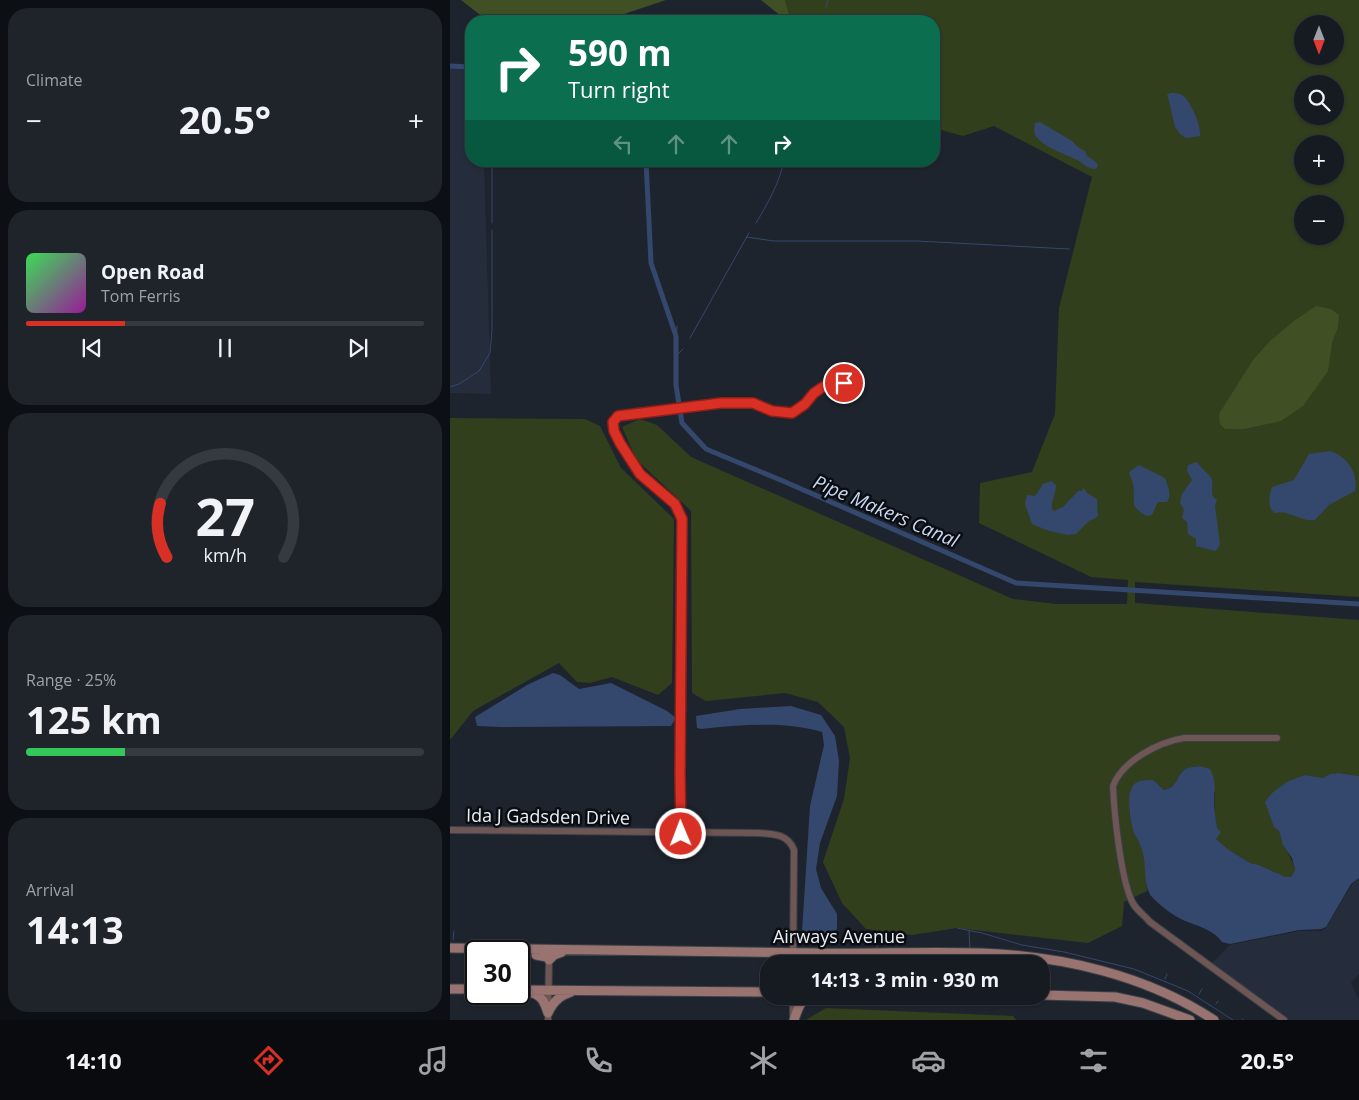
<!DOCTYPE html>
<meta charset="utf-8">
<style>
:root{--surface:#161b22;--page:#1f242a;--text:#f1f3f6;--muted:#9ea1a5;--line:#353940;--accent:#d93025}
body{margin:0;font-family:"Open Sans",sans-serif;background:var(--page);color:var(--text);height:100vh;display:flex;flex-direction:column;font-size:19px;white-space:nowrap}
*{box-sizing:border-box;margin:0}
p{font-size:16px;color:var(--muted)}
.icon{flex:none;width:28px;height:28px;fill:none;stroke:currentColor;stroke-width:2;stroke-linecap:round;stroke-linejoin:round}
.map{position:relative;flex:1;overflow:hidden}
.drawer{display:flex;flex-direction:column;gap:8px;padding:8px;background:#0c0f13;width:450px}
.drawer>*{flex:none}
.hud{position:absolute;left:15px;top:15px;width:475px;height:152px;border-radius:20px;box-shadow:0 1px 4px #0004,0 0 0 1px var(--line);background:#0b6e4f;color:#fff;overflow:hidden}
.needle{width:32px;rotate:180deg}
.controls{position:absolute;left:844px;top:15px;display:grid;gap:10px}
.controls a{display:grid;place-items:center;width:50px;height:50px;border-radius:50%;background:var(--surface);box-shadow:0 1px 4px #0004,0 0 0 1px var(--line);font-size:25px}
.speed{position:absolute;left:15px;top:940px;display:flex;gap:10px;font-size:25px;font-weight:700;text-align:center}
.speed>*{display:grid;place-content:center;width:65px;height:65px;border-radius:50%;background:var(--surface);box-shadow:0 1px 4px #0004,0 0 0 1px var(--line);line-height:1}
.speed .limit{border:2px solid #111;border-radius:8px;background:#fff;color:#111}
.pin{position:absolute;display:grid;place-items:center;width:42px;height:42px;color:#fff;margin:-21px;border:2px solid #fff;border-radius:50%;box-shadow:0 1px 5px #0007}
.me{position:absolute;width:55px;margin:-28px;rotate:359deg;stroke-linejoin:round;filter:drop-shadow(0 0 4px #0008)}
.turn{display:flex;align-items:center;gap:18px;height:105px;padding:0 20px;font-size:22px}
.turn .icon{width:65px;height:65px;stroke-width:2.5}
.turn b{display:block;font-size:35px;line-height:42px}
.lanes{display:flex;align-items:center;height:48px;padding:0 20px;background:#0003;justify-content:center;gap:25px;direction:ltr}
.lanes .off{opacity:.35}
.big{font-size:38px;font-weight:700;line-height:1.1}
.drawer .card{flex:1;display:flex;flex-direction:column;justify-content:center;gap:8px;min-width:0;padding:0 18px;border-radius:20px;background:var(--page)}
.drawer .dial{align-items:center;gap:0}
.dial svg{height:130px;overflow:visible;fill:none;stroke:var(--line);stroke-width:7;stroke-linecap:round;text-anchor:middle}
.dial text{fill:var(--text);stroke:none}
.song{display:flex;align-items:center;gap:15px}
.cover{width:60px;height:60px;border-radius:8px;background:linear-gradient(135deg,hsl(130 70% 55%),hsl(300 70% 35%))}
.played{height:5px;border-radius:2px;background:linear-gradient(90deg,var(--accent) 25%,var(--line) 25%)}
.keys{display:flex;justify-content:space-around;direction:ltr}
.heat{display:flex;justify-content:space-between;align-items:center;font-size:28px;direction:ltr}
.charge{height:8px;border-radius:4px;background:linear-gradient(90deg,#34c759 25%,var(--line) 0)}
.trip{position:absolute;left:310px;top:955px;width:290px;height:50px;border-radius:20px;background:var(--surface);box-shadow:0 1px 4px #0004,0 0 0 1px var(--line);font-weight:700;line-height:50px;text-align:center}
.menu{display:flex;height:80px;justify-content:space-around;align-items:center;background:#090b0e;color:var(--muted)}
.menu .icon{width:35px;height:35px}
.menu .current{color:var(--accent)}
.menu b{font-size:22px;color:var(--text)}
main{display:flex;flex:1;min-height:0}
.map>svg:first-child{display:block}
</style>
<main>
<section class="drawer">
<div class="card"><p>Climate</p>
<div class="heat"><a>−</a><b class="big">20.5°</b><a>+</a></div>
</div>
<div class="card">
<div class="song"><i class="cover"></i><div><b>Open Road</b><p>Tom Ferris</p></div></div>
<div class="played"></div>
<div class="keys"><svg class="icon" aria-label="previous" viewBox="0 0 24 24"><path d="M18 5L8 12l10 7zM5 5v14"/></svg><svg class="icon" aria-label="pause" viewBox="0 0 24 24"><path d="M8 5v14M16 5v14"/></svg><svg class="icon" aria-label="next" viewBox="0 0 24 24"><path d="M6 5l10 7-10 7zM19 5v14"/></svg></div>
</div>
<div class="card dial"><svg viewBox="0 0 100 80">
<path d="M14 69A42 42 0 1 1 86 69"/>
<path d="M14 69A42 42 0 0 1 10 36" stroke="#d93025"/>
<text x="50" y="56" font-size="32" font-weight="700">27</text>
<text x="50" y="72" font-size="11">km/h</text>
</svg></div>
<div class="card"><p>Range · 25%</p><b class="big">125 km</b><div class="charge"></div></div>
<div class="card"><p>Arrival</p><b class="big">14:13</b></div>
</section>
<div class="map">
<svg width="909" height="1020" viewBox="0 0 909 1020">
<rect width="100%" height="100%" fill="#1e242d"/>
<path fill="#252d3c" d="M0,66l21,1v94h13l7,233 -41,-1z
M909,879v95l-8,9 8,18v19h-75l-73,-56 19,-19 70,-14h21l5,-3 26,-44z"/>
<path fill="#323f1d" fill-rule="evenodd" d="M335,0h574v597l-224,-15v21l224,17v156l-20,-3 -9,1 -7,4 -18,-3 -26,56c4,14 12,25 16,39l-4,7h-5l-27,-12 -9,-2 -21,-13 -13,-11c1,-16 -3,-33 -1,-47l-16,-26c-4,1 -9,1 -12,2 -12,7 -8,19 -23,22l-12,-10 -15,3c-9,17 -10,29 -3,48 2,5 5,9 7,14 6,14 5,31 6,46l-23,11 -2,24 -34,17 -131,-15 -45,7 -46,-6 -24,-26 -19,-41 21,-63 6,-41 -6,-31 -26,-25 -33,-9 -79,8 -14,-8 -1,-182 -55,-52 -14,-32 18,-8 17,6 34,32 322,142 43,5h71l1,-24 -37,-3 -112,-54 1,-40 52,-11 23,-58 4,-106 33,-131 -98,-51 -31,10 -29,-8v-107h-143zM852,24h33v32h-33zM852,84h33v32h-33zM852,144h33v32h-33zM852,204h33v32h-33z
M0,418l135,1 15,7 21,42 53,51 -2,164 -14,12 -46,-18 -22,6 -13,-1 -18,-19 -86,48 -23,29z
M376,1008l187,8 3,4h-210z"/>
<path fill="#405024" d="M11,0h205l-63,21h-115z
M311,0h24l6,21h-4z
M866,306l15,3 8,6 -1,12 -6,16 -4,28 -25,35 -22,15 -37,8h-19l-5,-5 -1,-10 34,-54 17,-19 24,-20z"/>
<path fill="#34476d" d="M720,93c4,0 9,0 12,2 8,4 20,33 18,41l-14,2 -6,-4 -5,-7 -7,-30 -1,-2z
M590,122l32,19 6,6 7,4 2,5 9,6 2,3 -2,4c-10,0 -13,-7 -21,-10 -14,-7 -31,-11 -40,-24 -2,-4 0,-9 0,-12z
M880,451c16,5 29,21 25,40l-26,14 -14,15c-15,2 -27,-11 -40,-7 -8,-4 -6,-19 -3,-26l22,-7 15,-26z
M747,462c4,6 11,11 14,16 4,8 -3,17 6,22l-2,6 5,38 -1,3 -4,4 -19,-5v-7l-8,-5 -1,-12 -5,-4 2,-8 -4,-7 2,-9 10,-14 -5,-9 1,-6z
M689,465l26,13c3,8 7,16 2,24h-9l-6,13 -5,1c-19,-10 -11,-14 -14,-32 -1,-4 -3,-8 -4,-12z
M601,481l5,4c0,9 -5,15 -4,24l2,2 9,-4 15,-16h3l3,-3 3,5 10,6 1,17 -4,3 -5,2 -13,13 -8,1 -19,-4 -17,-7 -7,-20 2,-9 8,1 8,-12z
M103,673l7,2 19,14 32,-6 56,28 9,7 -5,8 -171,1 -23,-1 -2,-9 52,-32z
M341,706l30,9 14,21 4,25 -2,35 -17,47 -4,26 5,19 16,26v15c-12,11 -21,10 -35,3l8,-126 14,-61 -2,-13c-40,-11 -80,-7 -121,-3l-4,-1 -1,-12 44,-7z
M749,766l11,3c7,13 4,20 4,33 0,8 2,17 3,26l4,4 -5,7 13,11 21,13 9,2 27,12h5l4,-7 -3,-12 -9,-13 -4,-14 -5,-4 -9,-25 7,-9 15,-11 18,-7 18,3 7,-4 9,-1 20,3v102l-8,6 -25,43 -5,2 -22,1 -69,14 -8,-2c-9,-13 -25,-16 -39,-22 -9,-4 -21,-13 -28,-20 -13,-11 -8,-31 -12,-46 -2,-9 -5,-14 -9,-21 -4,-12 -10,-44 3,-51 5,-2 11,-2 16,-2l11,10c15,-3 11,-15 23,-22 2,-1 8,-1 12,-2z"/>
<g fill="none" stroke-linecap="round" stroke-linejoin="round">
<path stroke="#34476d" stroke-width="1" d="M376,7l2,-7
M372,21l2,-5
M42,223v-62
M306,223c12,-20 23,-39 28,-62
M296,237l28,4h143l152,8
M227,326l-1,30 7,-7
M240,338l59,-105
M0,387l9,-3 20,-13 11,-18 2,-23v-100
M507,928l25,5 40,12 42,7 70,17 54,22 45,29
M519,931l1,19
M3,940l1,-9
M427,948v-18
M427,964v-7
M520,964v-8
M715,979l2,-5
M749,994l3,-5
M426,1002v-6
M519,1003v-7
M766,1004l2,-3
M792,1020l1,-1"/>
<path stroke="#34476d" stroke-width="5" d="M0,66l21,1
M196,161l5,102 25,73v49l6,38 24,26 77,32 233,102 343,21"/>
<defs>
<path id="street" d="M827,738h-93c-25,4 -62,23 -71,48 1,25 8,99 21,119 4,6 11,11 16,17l134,98
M0,830l309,3c15,1 29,1 35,17l-1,114
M231,834l1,-315 -7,-15 -35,-30 -20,-31 -6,-12 -1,-9 5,-5 103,-14h32l19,8 21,2 12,-9 9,-11 15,-10h31
M343,1016v-20
M98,1020l1,-60"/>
<path id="secondary" d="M0,948c122,2 245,3 367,5 55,1 109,-2 164,0 81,3 165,22 233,67
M86,955l11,2 2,3 5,-5 8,-3
M0,989h26
M69,990l250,2
M79,992c13,3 15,9 19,21
M591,995l74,2 28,6 47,17
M98,1013c5,-11 11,-17 23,-21
M344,1020c4,-11 6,-21 19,-24"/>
</defs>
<use href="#street" stroke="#3b4049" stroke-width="8"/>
<use href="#secondary" stroke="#3b4049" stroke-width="11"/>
<use href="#street" stroke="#6e5654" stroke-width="6"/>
<use href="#secondary" stroke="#98736f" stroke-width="9"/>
</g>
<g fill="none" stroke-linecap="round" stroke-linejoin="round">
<defs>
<path id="route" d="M231,834l-1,-60 2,-255 -7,-15 -35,-30 -20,-31 -6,-12 -1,-9 5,-6 103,-13h32l19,8 20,2 13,-9 9,-11 15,-10h15"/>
</defs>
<use href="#route" stroke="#8d1f18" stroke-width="12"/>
<use href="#route" stroke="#d93025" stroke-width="9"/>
</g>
<g text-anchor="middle" stroke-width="5" stroke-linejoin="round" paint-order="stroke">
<g font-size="18" fill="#ebeff6" stroke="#0a0d11">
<text transform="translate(98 817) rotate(1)" y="6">Ida J Gadsden Drive</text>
<text x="389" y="943">Airways Avenue</text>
</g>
<g font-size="19" font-style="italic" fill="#c9d7f2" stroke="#0a0d11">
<text transform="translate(436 511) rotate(23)" y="7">Pipe Makers Canal</text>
</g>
</g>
</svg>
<div class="controls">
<a><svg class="needle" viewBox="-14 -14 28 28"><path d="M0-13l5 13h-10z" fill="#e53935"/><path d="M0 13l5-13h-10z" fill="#9ea1a5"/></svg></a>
<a><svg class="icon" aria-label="search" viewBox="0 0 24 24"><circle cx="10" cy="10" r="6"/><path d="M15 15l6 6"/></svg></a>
<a>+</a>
<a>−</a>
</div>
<div class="speed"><div class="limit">30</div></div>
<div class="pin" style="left:394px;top:383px;background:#d93025"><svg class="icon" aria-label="arrive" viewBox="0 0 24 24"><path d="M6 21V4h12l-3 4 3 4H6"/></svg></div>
<svg class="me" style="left:231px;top:834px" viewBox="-20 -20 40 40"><circle r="17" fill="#d93025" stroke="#fff" stroke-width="3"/><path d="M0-11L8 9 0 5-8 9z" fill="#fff"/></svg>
<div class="trip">14:13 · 3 min · 930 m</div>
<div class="hud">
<div class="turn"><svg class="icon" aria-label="right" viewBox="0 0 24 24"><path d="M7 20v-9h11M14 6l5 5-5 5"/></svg><div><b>590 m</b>Turn right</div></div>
<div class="lanes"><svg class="icon off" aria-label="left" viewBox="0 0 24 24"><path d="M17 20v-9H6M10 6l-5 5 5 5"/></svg><svg class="icon off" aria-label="ahead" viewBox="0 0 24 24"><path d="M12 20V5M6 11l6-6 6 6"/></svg><svg class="icon off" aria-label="ahead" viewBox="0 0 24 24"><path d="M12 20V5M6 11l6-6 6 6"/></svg><svg class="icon" aria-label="right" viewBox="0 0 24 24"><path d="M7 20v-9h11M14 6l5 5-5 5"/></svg></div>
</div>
</div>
</main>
<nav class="menu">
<b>14:10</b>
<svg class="icon current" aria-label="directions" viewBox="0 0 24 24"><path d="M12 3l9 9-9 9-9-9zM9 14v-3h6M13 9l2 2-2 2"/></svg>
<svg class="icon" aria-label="music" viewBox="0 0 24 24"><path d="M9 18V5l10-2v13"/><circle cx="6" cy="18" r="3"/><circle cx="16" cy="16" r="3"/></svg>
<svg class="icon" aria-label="phone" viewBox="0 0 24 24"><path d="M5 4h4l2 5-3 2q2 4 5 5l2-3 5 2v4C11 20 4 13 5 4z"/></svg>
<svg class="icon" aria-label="climate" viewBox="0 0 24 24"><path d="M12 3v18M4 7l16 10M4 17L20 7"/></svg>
<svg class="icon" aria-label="car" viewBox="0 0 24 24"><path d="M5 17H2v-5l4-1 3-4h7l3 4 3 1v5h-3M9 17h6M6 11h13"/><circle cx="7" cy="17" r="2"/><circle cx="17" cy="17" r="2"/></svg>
<svg class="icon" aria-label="filters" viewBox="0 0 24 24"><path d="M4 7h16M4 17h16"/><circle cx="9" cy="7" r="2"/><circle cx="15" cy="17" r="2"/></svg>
<b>20.5°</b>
</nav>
